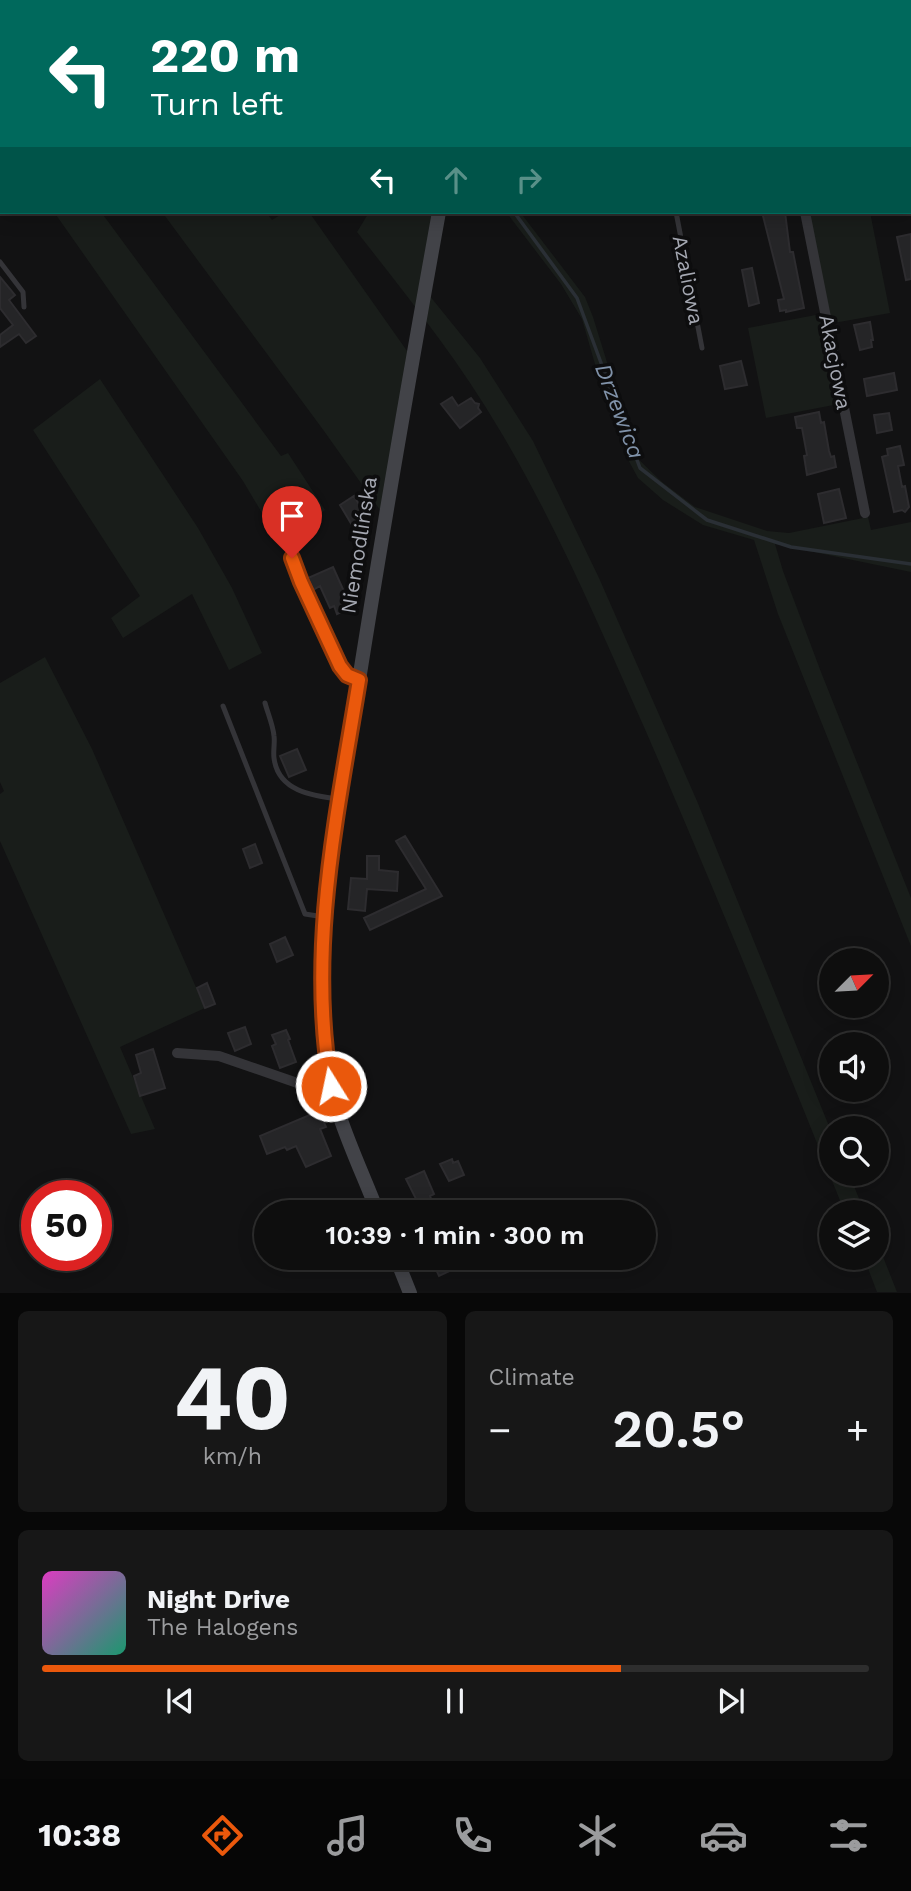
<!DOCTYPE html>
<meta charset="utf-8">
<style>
:root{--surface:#0e0e0e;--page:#171717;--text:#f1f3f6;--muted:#9b9c9e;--line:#2e2e2e;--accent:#ea580c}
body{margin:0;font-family:"Work Sans",sans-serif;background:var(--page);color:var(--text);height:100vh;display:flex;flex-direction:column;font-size:26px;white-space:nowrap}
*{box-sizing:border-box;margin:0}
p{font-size:23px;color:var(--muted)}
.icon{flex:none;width:38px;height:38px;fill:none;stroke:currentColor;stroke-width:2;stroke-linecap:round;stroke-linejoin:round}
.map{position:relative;height:1293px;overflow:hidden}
.sheet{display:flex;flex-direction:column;gap:18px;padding:18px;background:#080808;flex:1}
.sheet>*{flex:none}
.banner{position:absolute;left:0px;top:0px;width:912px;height:214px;box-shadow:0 4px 18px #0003,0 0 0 2px var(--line);background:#00695c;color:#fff;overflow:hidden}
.needle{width:46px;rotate:66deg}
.controls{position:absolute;left:819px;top:948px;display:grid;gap:14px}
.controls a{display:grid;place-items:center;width:70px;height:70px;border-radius:50%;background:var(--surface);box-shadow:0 4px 18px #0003,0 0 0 2px var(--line);font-size:35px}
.speed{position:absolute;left:21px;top:1180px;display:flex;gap:14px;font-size:35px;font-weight:700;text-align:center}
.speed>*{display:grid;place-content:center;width:91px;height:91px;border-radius:50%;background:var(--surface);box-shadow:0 4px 18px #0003,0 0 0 2px var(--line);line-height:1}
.speed .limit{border:10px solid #d22;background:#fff;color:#111}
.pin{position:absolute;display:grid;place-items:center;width:60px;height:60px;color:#fff;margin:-72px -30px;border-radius:50% 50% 50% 0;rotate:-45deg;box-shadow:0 0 7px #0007}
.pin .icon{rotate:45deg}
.me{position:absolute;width:77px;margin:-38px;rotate:350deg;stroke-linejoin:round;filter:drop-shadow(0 0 5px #0008)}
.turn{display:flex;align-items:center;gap:24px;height:147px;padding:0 35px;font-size:32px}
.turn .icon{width:91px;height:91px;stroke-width:2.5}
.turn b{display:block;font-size:49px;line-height:60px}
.lanes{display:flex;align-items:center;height:66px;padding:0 35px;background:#0003;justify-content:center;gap:35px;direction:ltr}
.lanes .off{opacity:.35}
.big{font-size:52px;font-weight:600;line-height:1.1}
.sheet .tile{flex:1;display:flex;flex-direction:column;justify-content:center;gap:10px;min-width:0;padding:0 24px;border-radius:10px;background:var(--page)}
.sheet .dial{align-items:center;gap:0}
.dial b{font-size:91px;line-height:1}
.song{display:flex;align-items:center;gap:21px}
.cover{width:84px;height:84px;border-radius:10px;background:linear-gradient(135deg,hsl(310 70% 55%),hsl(160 70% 35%))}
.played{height:7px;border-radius:4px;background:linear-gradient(90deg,var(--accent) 70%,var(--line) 70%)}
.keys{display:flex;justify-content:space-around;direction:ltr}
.heat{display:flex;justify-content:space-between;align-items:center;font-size:38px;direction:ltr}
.sheet .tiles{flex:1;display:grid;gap:18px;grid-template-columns:1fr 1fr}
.tile:last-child{grid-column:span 2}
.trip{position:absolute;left:254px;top:1200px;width:402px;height:70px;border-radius:35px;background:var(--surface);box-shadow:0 4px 18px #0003,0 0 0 2px var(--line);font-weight:600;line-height:70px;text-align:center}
.dock{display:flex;height:112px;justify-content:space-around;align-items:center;background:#060606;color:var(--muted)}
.dock .icon{width:49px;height:49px}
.dock .current{color:var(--accent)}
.dock b{font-size:32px;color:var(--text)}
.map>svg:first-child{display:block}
</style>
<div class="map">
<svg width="911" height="1293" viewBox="0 0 911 1293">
<rect width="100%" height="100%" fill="#121213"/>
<path fill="#191d1a" d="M54,212h47l180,244 7,-3 37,57 -44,35 -38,-64z
M162,212h104l6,8 13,-8h24l103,146 -27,159 -61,-86z
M367,212h72l-14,78 55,68 53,83 66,137 98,223 134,330v43h18l16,39h-20c-65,-163 -131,-325 -201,-486 -45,-101 -88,-203 -145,-298 -41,-70 -92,-133 -142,-197l11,-18z
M506,212h14l65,85 8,20 22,71 13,28 6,39 28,27 33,25 72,24 22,2 79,-16 3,13 40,-8v50l-136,-28 8,27 38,101 90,226v48l-133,-332 -24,-74 -51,-15 -40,-25 -25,-22 -13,-24 -9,-40 -17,-36 -17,-59 -21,-35z
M805,212h65l20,101 -62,11 16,79 -78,15 -18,-90 78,-15z
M100,379l98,149 34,60 30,65 -33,17 -37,-76 -69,44 -12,-20 29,-22 -107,-166z
M45,657l47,92 113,259 -85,39 35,82 -24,5 -131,-293v-47l4,-3 -4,-9v-99z
M877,1242l1,2 19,48h-20l-13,-34h13z"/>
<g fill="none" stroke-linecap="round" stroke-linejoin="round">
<path stroke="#2a2f35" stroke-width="3.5" d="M360,0v2
M514,212l63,86 63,170 67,52 84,27 120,17"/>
</g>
<path fill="#252527" stroke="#2d2c2f" stroke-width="2" d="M762,212h23l5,40h3l11,56 -18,4v-2l-6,1 -2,-11 6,-1z
M911,234v45l-5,1 -9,-43z
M752,268l7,35 -10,3 -7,-36z
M0,277l15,18 -6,5 27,36 -10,7 -7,-9 -19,13v-12l13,-10 -13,-17z
M870,322l3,18h-2l1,7 -12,3 -6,-25z
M741,361l6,24 -22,4 -5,-23z
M894,373l3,17 -30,6 -3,-17z
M452,397l6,9 13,-8 4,5 4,1 -1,4 3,4 -21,16 -19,-24z
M819,412l2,11 3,-1 5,29 2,6 3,-1 2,11 -29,8 -3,-19 3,-1 -5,-27h-5l-2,-11z
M889,413l3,17 -15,3 -3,-18z
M900,446l4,19 -6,1 4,21 3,-1 4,21 -4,5 -3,-2 -8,2 -12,-55 6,-2 -1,-6z
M839,489l7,29 -22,5 -6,-29z
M354,496l12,20 -14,9 -12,-20z
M333,567l18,40 -14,7 -3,-8 -4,2 -10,-22 -7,4 -5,-12z
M297,749l9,21 -17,7 -9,-21z
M405,836l37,60 -72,34 -6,-12 62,-29 -30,-48z
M255,844l7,19 -12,5 -7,-19z
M367,856h12v14l19,2 -1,19 -30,-2 -2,22 -17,-2 3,-31 16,1z
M285,937l8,18 -16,7 -7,-18z
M207,983l8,21 -10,4 -8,-20z
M245,1027l6,17 -16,7 -7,-18z
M286,1030l4,9 -2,1 8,22 -16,6 -8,-22 4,-2 -4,-9z
M153,1049l12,39 -25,8 -6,-20 7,-3 -5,-18z
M319,1111l7,16 -6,2 11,27 -25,11 -10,-21 -9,4 -2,-3 -18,7 -7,-18z
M452,1159l1,4 5,-2 6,14 -15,6 -9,-17z
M424,1171l10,23 -4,2 2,5 -12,6 -14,-28z
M431,1258h41l-18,8 2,2 -17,8z"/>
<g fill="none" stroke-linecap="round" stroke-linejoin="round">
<path stroke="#3a3b3f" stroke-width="2.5" stroke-dasharray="3.5 5" stroke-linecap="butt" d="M0,21h2"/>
<path stroke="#343438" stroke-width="5" d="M676,212l26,136
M0,262l23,30 1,15
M292,557l9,25 39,84 7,9 9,4
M265,703c3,11 8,22 9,33 1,7 -1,15 0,22 4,33 38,38 65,41
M223,706l82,208 19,3"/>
<path stroke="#343438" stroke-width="10" d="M832,0v2
M910,100h1
M0,199h2
M805,212l60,301
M177,1053l42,3 87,30h25"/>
<path stroke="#424348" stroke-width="14" d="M481,2l1,-2
M378,1213c-20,-52 -47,-104 -53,-160 -13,-115 11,-229 29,-341 26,-167 55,-334 85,-500
M396,1258l14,35"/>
</g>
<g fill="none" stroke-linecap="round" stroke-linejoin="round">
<defs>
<path id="route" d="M292,558l9,24 39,84 7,9 12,5c-22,135 -52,269 -28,406"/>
</defs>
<use href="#route" stroke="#983908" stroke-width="18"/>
<use href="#route" stroke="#ea580c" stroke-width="12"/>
</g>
<g text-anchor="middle" stroke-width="7" stroke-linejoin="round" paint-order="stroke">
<g font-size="21" fill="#a5a8b2" stroke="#0d0d0e">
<text transform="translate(688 280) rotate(79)" y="7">Azaliowa</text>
<text transform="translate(835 362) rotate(79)" y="7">Akacjowa</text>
<text transform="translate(359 545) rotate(-81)" y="7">Niemodlińska</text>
</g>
<g font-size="23" font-style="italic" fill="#8092a9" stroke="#0d0d0e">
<text transform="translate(620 411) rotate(69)" y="8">Drzewica</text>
</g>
</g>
</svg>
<div class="controls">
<a><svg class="needle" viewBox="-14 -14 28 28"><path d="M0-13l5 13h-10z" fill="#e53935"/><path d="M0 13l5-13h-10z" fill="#9b9c9e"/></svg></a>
<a><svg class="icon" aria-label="sound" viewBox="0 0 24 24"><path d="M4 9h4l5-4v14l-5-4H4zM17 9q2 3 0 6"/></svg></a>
<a><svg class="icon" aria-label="search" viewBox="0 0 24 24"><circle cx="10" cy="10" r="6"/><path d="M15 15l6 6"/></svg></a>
<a><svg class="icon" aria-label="layers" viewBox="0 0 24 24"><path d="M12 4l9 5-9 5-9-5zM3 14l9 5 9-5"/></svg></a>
</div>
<div class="speed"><div class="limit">50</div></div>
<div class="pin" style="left:292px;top:558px;background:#d93025"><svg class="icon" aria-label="arrive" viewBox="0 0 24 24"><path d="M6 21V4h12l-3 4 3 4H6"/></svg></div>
<svg class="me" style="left:331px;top:1086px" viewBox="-20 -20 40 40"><circle r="17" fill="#ea580c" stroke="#fff" stroke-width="3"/><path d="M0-11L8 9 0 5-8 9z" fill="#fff"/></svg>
<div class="trip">10:39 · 1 min · 300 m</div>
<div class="banner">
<div class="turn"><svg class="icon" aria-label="left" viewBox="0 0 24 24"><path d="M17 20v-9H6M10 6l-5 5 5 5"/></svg><div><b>220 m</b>Turn left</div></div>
<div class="lanes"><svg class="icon" aria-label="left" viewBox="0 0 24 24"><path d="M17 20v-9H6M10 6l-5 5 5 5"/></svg><svg class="icon off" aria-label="ahead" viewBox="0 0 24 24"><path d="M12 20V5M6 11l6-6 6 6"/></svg><svg class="icon off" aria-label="right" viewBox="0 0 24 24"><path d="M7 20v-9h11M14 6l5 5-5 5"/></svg></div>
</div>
</div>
<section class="sheet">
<div class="tiles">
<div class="tile dial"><b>40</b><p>km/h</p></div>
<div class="tile"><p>Climate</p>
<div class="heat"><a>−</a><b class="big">20.5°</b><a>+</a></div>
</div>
<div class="tile">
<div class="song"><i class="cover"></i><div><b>Night Drive</b><p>The Halogens</p></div></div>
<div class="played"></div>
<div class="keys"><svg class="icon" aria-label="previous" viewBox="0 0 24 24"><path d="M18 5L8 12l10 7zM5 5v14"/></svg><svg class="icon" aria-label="pause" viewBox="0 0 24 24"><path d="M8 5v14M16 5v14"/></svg><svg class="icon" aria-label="next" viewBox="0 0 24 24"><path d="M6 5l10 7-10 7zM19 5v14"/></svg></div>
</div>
</div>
</section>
<nav class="dock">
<b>10:38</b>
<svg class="icon current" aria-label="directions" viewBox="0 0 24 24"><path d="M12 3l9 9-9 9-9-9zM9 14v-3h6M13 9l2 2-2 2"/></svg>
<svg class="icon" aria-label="music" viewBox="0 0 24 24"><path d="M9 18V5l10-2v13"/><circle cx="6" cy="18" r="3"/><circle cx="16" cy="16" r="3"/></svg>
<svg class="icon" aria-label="phone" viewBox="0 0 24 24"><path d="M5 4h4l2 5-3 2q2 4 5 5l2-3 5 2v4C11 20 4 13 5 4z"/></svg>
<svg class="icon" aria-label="climate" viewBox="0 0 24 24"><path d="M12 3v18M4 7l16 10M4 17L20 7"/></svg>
<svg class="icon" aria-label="car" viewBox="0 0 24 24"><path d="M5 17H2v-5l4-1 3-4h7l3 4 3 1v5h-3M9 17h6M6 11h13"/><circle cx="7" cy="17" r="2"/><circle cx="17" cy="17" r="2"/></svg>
<svg class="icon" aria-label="filters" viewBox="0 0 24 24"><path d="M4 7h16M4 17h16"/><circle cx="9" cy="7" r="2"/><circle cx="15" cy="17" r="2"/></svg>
</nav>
